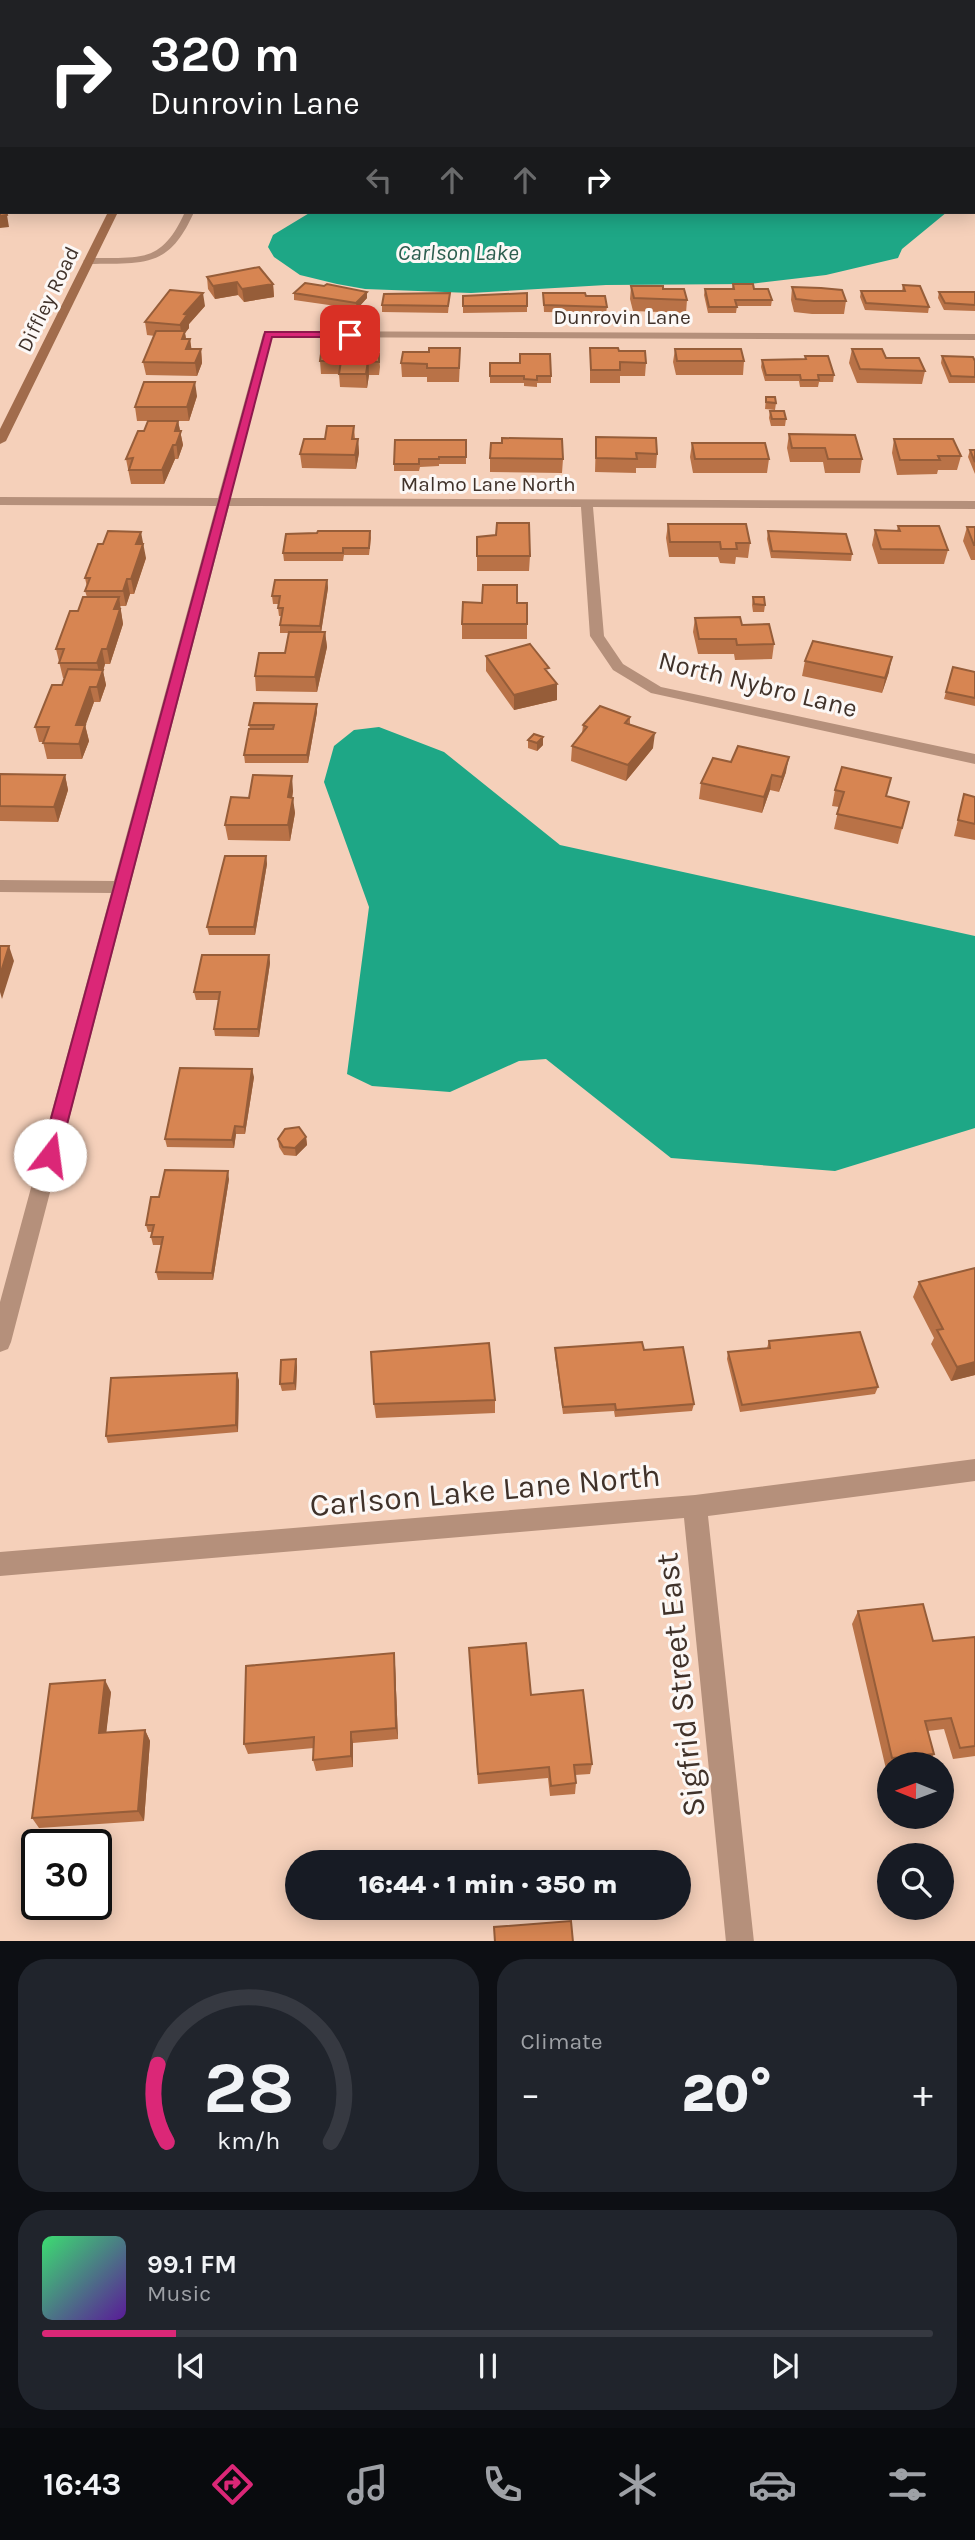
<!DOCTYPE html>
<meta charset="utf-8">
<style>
:root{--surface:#171b24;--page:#20242c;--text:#f1f3f6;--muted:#9ea1a6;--line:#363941;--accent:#db2777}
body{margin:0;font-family:Karla,sans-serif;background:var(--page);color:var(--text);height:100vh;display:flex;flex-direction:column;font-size:26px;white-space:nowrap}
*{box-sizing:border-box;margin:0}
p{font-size:23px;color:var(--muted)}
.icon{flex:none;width:38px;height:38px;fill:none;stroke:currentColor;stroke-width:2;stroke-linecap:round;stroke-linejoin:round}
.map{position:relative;height:1941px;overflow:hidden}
.panel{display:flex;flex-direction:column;gap:18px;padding:18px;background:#0d0f14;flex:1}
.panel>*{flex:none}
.banner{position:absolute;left:0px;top:0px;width:976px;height:214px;box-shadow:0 4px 18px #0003;background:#202124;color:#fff;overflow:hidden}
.needle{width:46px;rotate:271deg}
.tools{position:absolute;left:877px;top:1752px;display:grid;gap:14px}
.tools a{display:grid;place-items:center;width:77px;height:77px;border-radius:50%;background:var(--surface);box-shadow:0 4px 18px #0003;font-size:35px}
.speed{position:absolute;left:21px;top:1829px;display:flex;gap:14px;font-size:35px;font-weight:700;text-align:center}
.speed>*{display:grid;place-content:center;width:91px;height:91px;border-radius:50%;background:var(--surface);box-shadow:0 4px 18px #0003;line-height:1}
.speed .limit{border:4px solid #111;border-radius:10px;background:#fff;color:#111}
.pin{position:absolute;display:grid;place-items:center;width:60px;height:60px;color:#fff;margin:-30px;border-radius:14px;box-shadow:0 4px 10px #0006}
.me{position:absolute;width:77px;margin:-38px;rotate:15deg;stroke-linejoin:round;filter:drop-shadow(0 0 5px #0008)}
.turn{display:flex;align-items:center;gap:24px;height:147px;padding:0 35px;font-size:32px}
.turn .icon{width:91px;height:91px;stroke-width:2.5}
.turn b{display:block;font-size:49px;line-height:60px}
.lanes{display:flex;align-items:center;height:66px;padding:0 35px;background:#0003;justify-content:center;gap:35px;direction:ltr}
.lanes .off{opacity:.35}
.big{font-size:52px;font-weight:800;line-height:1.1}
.panel .card{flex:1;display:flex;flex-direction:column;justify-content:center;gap:10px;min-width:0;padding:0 24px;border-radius:28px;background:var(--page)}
.panel .dial{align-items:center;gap:0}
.dial svg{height:182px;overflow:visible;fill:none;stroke:var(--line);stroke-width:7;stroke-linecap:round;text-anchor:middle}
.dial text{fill:var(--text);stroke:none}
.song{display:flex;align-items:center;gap:21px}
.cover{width:84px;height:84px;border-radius:10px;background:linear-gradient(135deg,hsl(140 70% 55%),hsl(270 70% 35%))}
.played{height:7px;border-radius:4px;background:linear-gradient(90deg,var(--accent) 15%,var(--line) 15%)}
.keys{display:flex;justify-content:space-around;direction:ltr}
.heat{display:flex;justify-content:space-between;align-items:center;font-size:38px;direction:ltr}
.panel .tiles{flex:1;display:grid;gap:18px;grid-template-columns:1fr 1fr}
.card:last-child{grid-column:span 2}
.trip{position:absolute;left:285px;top:1850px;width:406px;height:70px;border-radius:35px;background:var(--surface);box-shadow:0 4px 18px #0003;font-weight:800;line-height:70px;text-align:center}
.menu{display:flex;height:112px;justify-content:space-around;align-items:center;background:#090b0e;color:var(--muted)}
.menu .icon{width:49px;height:49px}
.menu .current{color:var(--accent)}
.menu b{font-size:32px;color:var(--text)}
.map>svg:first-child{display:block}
</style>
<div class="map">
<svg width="975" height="1942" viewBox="0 0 975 1942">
<rect width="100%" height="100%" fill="#f5d0ba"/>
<path fill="#1ea786" d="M311,212h636l-45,37 -4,9 -72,17 -76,9 -144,1 -135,8 -106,-4 -28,-5 -37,-9 -26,-18 -6,-10 5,-12z
M379,727l65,25 116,93 415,91v192l-140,43 -164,-13 -125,-99 -27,2 -69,31 -78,-6 -25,-12 22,-167 -45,-125 10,-36 20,-16z"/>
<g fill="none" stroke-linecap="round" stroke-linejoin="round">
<path fill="#b5907b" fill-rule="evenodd" d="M0,30h2v4h-2z
M185,212h9c-25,57 -50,51 -106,52l-5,-3 5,-3c52,-1 73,7 97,-46z"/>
<path fill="#b5907b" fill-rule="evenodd" d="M2,182v6l-2,1v-6z
M268,331l707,3v6l-703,-3 -42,161 745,3v8l-382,-2 11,129 19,28 38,23 314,67v10l-324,-71 -38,-23 -23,-34 -9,-129 -352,-1 -218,836 -3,7 -8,3v-50l111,-409 -111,-1v-12l114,1 102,-375 -216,-1v-8l218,1 45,-164z
M975,1459v22l-267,35 46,426h-28l-42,-424 -684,58v-24l695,-57z"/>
<path fill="#a16c4c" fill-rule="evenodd" d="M222,0h6l-7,2z
M108,212h10l-112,229 -6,3v-15z"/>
</g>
<path fill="#b97247" d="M0,146h2v19h-2z
M207,277l66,7 1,13 -30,5 -6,-7 -23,4 -7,-10z
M733,284l21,5 18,11 -1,6h-34l-1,7h-28l-4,-18 1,-6h27z
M903,285l26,22 -1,6 -63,-3 -5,-13 1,-6h41z
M631,286l32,3 24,11 -1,13 -53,-2 -3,-12z
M792,287l54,14 -2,13h-32l-18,-2 -3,-12z
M367,292v6l-10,11 -63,-9v-7z
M939,292h36v19l-31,-1 -6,-12z
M450,293l-2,20 -66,-1v-7z
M527,293v19l-64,1v-17z
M543,293l64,14 -1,6 -62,-1z
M205,306l-16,18v4l-4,5 1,6h4l1,10h10l1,14 -5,13 -51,-1 -3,-13 12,-26 -8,-1 -2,-13z
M590,348l29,3 27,12 -1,13h-25v7h-30z
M675,349l69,12 -1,14h-67l-3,-13z
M852,349l34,9 39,13 -3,13 -65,-1 -8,-20z
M369,354h10l1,13 -1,8h-10l-2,13 -27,-1 -1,-13h-18l-1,-13z
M805,356l29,19 -1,7h-14l-1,5h-18l-1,-6h-34l-4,-14 1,-7 43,-1z
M942,356l33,5v22h-26l-8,-20z
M460,361l-1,21h-32v-5h-25l-1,-14z
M490,363l61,13v7h-14v4l-13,-1v-3h-34z
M197,396l-8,25h-11l5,24 -5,14h-3l-11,25h-33l-5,-25 18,-28 4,-10h-11l-2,-14z
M766,397l10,6 -1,7 -10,-1z
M770,411l16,8 -1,7h-14l-2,-8z
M354,426l1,13h3l1,14 -3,16 -54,-1 -2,-14 25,-15z
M789,434l73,25 -2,14h-35l-2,-11h-33l-3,-14z
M596,437l61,17 -1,14h-20v5l-41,-1z
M894,439l67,17 -4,14h-19l-1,4 -40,1 -5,-22z
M466,440v24h-27v2l-19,1 -1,4h-25v-7z
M502,443l61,16 -1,14 -72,-1v-14z
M692,443l77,16 -2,14h-74l-3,-16z
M970,450h5v24l-7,-17z
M668,524l82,19 -2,15 -12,-1 -1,7 -15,-1 -2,-6h-49l-3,-19z
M898,526l50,24 -4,14h-66l-6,-19 3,-15 22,1z
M967,527h8v33h-4l-8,-19z
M370,531l1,7 -2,17h-25l-1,6h-59l-1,-8 34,-20z
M768,531l84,23 -1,7 -80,-3 -4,-19z
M477,556h53l-1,15h-52z
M146,558l-12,36h-4l-4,12h-6l3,18 -13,40h-5l-2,7 3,14 -6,17h-6l-9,23 4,16 -7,18h-35l-4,-17h-4l-4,-15 27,-42 2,-7h-1l-7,-29 31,-52 -2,-6 2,-4 -2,-9z
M327,580l1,8 -7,44h4l2,15 -10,45 -61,-1 -1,-15 30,-23 4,-20h-9v-8l1,-9h-2l-1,-8 1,-4h-6l-1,-8z
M753,597l12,8 -1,7h-11l-1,-7z
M517,603h10v36h-65v-15z
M695,618l47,7 32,19 -2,15 -37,1 -1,-6h-36l-5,-22z
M486,656l63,18 8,26 -43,10 -28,-39z
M805,661l84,11 -7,21 -80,-17z
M953,667l22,5v34l-31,-7z
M317,704v8l-9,51h-63l-1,-8 6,-26 -1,-4z
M630,717v8l23,23 -27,33 -55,-20 1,-15 10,-13 1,-8z
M543,737v8l-6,6 -9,-3v-8z
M731,762l55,10 -7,20 -9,-2 -8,23 -63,-14 2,-16z
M0,774l65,1 3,15 -10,32 -58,-1z
M835,790l52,7 22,5 -11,42 -64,-15 5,-22 -7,-1z
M293,791l-1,7 3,15 -5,28 -62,-1 -3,-15 24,-27z
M964,794l11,3v43l-21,-4z
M266,856l1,8 -12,71h-46l-2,-8z
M269,955l1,8 -11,74 -44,-1 -1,-7 5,-29h-23l-2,-8z
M254,1077l-9,57h-9l-2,14 -67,-1 -2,-8z
M306,1137l1,8 -11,11 -12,-1 -5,-8 -1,-8z
M229,1179l-16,101h-55l-2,-8 6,-27h-9l-2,-8 1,-5h-4l-2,-7 13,-28z
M975,1268v107l-24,6 -20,-37 3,-6 -21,-41 6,-15z
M769,1341l109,46 -3,7 -135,18 -13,-53 1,-7 39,-4z
M555,1348l89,2 50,54 -2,7 -77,6 -1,-6 -51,3 -8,-59z
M296,1359l1,8 -1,23 -14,1 -2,-7z
M239,1380l-1,52 -130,11 -2,-7z
M495,1400v13l-119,5 -2,-14z
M858,1611l75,30 42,-4v119l-22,3 -9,-30 -16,2 6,23 -6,10h-39v5h-3l-34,-145z
M469,1648l62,47 61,69 -2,10 -15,1 1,8 -1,11 -25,2 -2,-18 -70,6z
M395,1665l3,74 -45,4v24l-37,4 -3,-11 1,-12 -66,6 -4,-10z
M111,1692l-5,40 39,-2 5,11 -6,80 -105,7 -7,-10z"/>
<path fill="#965d39" d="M7,215l2,12 -9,1v-12z
M237,282l1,13 -23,4 -2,-13z
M273,284l1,13 -30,5 -2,-13z
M367,292v6l-10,11 -1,-6z
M203,293l2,13 -16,18v4l-4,5 2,12 -5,-7 -2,-13 4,-11z
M190,339l2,13 -6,-3z
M368,347l1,28 -2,13 -1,-14z
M201,349l1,14 -5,13 -2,-13z
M195,382l2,14 -8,25 -2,-14z
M178,421l5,24 -5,14 -3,-28z
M358,439l1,14 -3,16 -1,-14z
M173,445l2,14 -11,25 -2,-14z
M141,532l5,26 -12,36 -3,-15 5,-35z
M127,579l3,15 -4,12 -3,-15z
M327,580l1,8 -7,45 -1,-7z
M119,597l4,27 -13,40 -3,-15 7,-40z
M325,632l2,15 -10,45 -2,-15z
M102,649l3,15 -2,7 3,14 -6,17 -3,-15 3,-10 -3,-14z
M892,657l-3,15 -7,21 3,-15z
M557,684v16l-43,10v-15z
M90,687l4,15 -14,39 -4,-16z
M317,704v8l-9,51 -1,-8z
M85,725l4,16 -7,18 -3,-15z
M655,733l-2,15 -27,33 2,-16z
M543,737v8l-6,6v-8z
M789,757l-3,15 -7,20 3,-15z
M65,775l3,15 -10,32 -4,-15z
M772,775l-2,15 -8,23 2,-16z
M292,776l1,15 -3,22 -2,-16z
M293,798l2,15 -5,28 -2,-16z
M266,856l1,8 -12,71 -1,-8z
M9,946l5,15 -12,38 -2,-7v-17z
M269,955l1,8 -11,74 -1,-8z
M252,1069l2,8 -9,57 -1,-7z
M235,1126l1,8 -2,14 -2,-8z
M306,1137l1,8 -11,11 -1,-8z
M228,1171l1,8 -16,101 -1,-7z
M296,1359l1,8 -1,23 -2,-7z
M975,1362v13l-24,6 6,-14z
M237,1373l2,7 -1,52 -2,-7z
M394,1653l1,12 3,74 -2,-11z
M105,1680l6,12 -6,52 -6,-11z
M145,1730l5,11 -6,80 -6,-10z
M351,1732l2,11v24l-2,-11z"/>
<path fill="#d78552" stroke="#965d39" stroke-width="2" d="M125,0h25l-5,2h-15z
M0,203h2v9h4l1,3 -7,1z
M259,267l14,17 -31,5 -5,-7 -24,4 -6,-9z
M305,283l19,3 3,-2 40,8 -11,11 -62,-10z
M733,284h20l1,5h14l4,11h-37l2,7h-28l-4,-18h29z
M903,285l17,1 9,21 -63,-4 -5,-12h44z
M631,286h32v3h21l3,11 -53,-2z
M792,287l29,1 21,2 4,11h-32l-18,-2z
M170,290l33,3 -19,21 3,1 -7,10 -35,-3z
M939,292h36v13l-30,-2z
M450,293l-2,13 -66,-1 2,-11z
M527,293v13h-64v-10z
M543,293h42l1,3h19l2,11 -63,-2z
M156,331h29l-3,8h8l-4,10h15l-6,14 -52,-1z
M322,347h46l-1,7h12v8l-11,-1 -2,13h-27l2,-13h-21z
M429,348h31l-1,20h-32v-4l-26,-1 2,-11h26z
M590,348h28l1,3h26l1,12 -26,-1v8h-29z
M675,349h66l3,12h-67z
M852,349h30l4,9h33l6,13 -65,-2z
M520,354h30l1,22h-14v4l-13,-1v-3h-34v-13h30z
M805,356h23l6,19h-16l1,5h-18l-1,-5h-34l-4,-15 44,-1z
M942,356l31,1 2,4v16l-24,-1z
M144,382h51l-8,25h-52z
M766,397h9l1,6 -10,-1z
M770,411h14l2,8h-14z
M148,421h30l-3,10h6l-5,14h-3l-11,25h-33l4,-12 -7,1 12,-28h6z
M327,426h27l-2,13h6l-3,16 -55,-1 4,-15h21z
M789,434l66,1 7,24h-34l-3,-11h-33z
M596,437l60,1 1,16 -21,-1 1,6 -41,-1z
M502,438l60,1 1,20 -73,-1 1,-15h11z
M894,439h59l8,17h-23l2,4h-40z
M395,440h71v17h-27v2h-20v5h-25z
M692,443h73l4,16h-74z
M970,450h5v12z
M497,523h32l1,33h-53v-19l19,-2z
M668,524h78l4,19h-14l1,6h-16l-1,-7h-50z
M898,526h41l9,24 -67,-1 -6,-19 25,1z
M967,527h8v18h-1z
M108,531l33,1 -5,12h7l-12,35h-4l-4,12h-38l5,-13h-5l13,-34h5z
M318,531h52l-1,17h-26v5h-60l3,-19 31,-1z
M768,531l78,3 6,20 -80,-3z
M275,580h52l-7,46 -40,-1 3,-17h-5l2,-12h-8z
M483,585h34v18h10v21h-65l1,-22 19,1z
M83,597h36l-5,12h6l-13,40h-5l-5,14h-38l5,-14h-8l14,-38h8z
M753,597h11l1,8 -11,-1z
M740,617l2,8 27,-1 5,20 -37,1 -1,-6h-37l-4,-21z
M289,632h36l-10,45 -60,-1 4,-23h26z
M813,641l79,16 -7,21 -80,-17z
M530,644l19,24 -4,1 12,15 -43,11 -28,-39z
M953,667l22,5v26l-29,-6z
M68,669l35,1 -6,17h-7l-14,38h9l-6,19 -36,-1 6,-16h-14l17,-42h10z
M254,703l63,1 -10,51h-63l5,-26h24l1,-4h-25z
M600,706l30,11 -5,6 30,10 -27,32 -56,-19 15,-19 -4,-2z
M534,734l9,3 -6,6 -9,-3z
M738,746l51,11 -7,20 -10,-2 -8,22 -63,-14 12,-25 18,4z
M842,767l49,11 -5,18 23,6 -7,26 -65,-14 7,-22 -9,-2z
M0,774l65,1 -11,32 -54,-1z
M253,775l39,1 -4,21 5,1 -5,27h-63l6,-28 18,1z
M964,794l11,3v27l-17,-4z
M225,856h41l-12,71h-47z
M0,946h9l-9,29z
M202,955h67l-11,74h-44l6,-37h-26z
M180,1068l72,1 -8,58 -9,-1 -3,14 -67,-1z
M299,1127l7,10 -11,11 -12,-1 -5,-8 7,-10z
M165,1170l63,1 -16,102 -56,-1 7,-35h-12l3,-12h-8l5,-28h8z
M975,1268v94l-18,5 -20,-37 6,-1 -24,-47z
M860,1332l18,55 -136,18 -14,-53 42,-4 -1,-7z
M642,1342l2,8 39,-3 11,57 -78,6 -1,-6 -52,3 -8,-59z
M489,1343l6,57 -121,4 -3,-52z
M296,1359l-2,24 -14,1 1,-24z
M237,1373l-1,52 -130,11 5,-58z
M923,1604l10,37 42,-4v109l-15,2 -9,-30 -26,3 9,33 -42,4 -34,-147z
M526,1643l5,52 52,-5 9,74 -18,1 2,18 -25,3 -2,-19 -71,7 -9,-126z
M394,1653l2,75 -45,4v24l-38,4 1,-23 -70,7 2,-78z
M105,1680l-6,53 46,-3 -7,81 -106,7 18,-134z
M571,1921l2,21h-78l-1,-15z"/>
<path fill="#db2777" stroke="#8e194d" stroke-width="2" d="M265,332h85l5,3 -5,2h-78l-213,818 -3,5h-12l-3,-5z"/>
<g text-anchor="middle" stroke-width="6" stroke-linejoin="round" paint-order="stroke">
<g font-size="21" fill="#40322a" stroke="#fcf8f6">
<text transform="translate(48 299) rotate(-64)" y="7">Diffley Road</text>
<text x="622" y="324">Dunrovin Lane</text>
<text x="488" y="491">Malmo Lane North</text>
</g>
<g font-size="23" font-style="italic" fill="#2d5f50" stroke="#fcf8f6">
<text x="458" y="260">Carlson Lake</text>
</g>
<g font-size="26" fill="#40322a" stroke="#fcf8f6">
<text transform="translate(758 684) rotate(14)" y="9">North Nybro Lane</text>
</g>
<g font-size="32" fill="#40322a" stroke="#fcf8f6">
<text transform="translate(485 1490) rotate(-5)" y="11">Carlson Lake Lane North</text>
<text transform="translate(680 1685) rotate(-96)" y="11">Sigfrid Street East</text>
</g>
</g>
</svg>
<div class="tools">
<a><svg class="needle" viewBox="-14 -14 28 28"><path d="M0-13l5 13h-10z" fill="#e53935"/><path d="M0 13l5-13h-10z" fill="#9ea1a6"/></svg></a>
<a><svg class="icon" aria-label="search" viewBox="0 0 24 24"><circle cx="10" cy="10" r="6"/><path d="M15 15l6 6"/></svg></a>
</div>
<div class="speed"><div class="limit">30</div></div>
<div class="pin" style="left:350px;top:335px;background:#d93025"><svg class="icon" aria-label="arrive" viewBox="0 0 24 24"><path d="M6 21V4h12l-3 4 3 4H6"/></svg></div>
<svg class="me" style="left:50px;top:1155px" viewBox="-20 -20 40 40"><circle r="19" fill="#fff"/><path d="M0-13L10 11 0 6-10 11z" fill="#db2777"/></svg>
<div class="trip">16:44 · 1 min · 350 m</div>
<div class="banner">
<div class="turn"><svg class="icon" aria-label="right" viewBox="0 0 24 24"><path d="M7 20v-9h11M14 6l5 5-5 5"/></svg><div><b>320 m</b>Dunrovin Lane</div></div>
<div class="lanes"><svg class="icon off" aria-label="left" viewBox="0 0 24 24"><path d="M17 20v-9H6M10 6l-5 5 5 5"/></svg><svg class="icon off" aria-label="ahead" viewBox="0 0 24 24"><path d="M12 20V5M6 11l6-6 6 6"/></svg><svg class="icon off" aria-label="ahead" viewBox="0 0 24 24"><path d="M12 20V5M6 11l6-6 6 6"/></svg><svg class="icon" aria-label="right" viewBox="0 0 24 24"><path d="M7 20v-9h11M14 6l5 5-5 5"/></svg></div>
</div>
</div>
<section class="panel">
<div class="tiles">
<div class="card dial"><svg viewBox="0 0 100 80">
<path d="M14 69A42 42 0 1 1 86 69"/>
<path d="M14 69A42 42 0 0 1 10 35" stroke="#db2777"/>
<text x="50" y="56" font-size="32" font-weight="700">28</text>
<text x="50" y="72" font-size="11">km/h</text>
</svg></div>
<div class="card"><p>Climate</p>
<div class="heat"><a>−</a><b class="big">20°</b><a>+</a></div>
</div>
<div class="card">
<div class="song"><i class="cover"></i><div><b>99.1 FM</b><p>Music</p></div></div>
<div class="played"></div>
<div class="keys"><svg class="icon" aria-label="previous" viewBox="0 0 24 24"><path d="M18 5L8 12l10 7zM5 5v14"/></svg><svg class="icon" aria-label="pause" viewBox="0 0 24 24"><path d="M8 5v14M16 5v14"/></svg><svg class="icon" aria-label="next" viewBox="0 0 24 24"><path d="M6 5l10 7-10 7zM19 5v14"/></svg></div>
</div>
</div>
</section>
<nav class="menu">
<b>16:43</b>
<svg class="icon current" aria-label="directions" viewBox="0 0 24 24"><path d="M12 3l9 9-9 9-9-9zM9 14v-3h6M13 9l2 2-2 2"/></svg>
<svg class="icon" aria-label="music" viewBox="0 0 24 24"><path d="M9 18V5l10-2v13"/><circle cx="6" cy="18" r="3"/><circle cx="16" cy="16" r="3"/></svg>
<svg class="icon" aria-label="phone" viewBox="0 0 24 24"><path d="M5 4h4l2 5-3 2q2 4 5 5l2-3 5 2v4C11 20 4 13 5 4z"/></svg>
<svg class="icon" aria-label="climate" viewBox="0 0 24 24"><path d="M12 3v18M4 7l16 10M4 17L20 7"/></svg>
<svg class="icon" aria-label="car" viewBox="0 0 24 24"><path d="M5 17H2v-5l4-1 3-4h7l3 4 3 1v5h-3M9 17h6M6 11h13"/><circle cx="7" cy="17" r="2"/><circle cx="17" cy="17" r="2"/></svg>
<svg class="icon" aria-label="filters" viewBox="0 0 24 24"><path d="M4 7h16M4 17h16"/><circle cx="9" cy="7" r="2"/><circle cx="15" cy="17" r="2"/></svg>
</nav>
